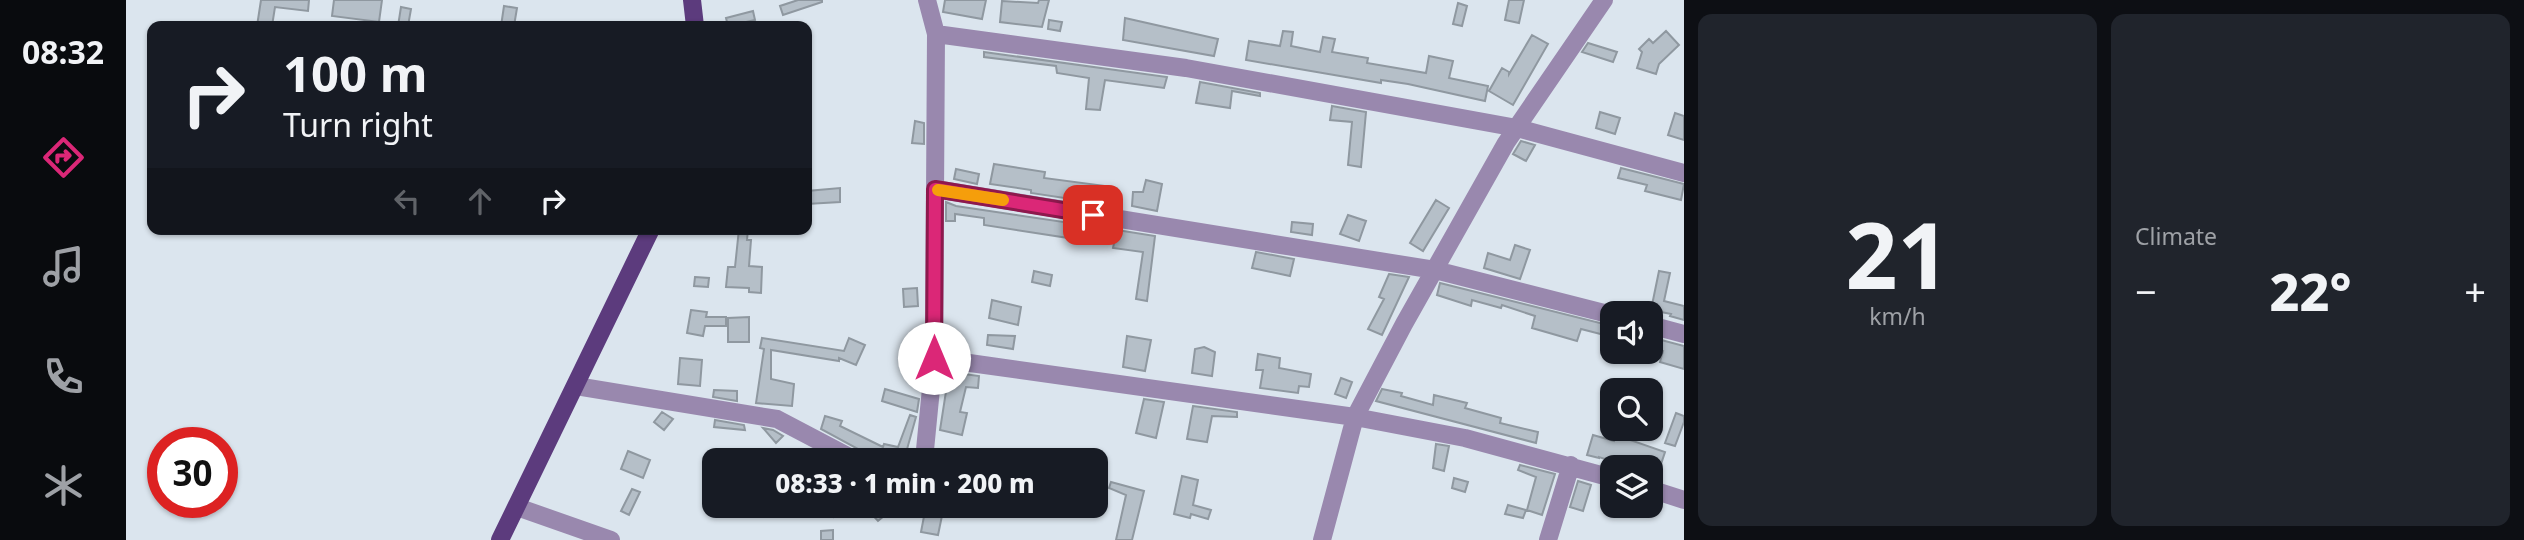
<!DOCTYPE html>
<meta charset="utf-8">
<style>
:root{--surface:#171b24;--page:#20242c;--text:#f1f3f6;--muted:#9ea1a6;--accent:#db2777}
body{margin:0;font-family:"Noto Sans",sans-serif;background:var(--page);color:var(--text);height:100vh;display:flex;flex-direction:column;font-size:26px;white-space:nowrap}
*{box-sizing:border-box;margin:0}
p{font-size:23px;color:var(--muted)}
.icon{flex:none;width:38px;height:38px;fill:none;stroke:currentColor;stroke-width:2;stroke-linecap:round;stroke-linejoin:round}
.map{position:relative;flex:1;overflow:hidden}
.details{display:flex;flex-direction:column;gap:14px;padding:14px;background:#0d0f14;width:840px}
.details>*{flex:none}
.hud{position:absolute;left:21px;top:21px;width:665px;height:214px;border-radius:14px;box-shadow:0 2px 5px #0004;background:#171b24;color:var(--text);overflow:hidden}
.controls{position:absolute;left:1474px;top:301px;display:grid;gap:14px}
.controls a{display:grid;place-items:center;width:63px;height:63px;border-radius:14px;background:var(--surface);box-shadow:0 2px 5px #0004;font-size:35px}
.speed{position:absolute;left:21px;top:427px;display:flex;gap:14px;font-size:35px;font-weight:700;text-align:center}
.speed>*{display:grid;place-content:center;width:91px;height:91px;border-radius:50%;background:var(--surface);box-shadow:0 2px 5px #0004;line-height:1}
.speed .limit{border:10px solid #d22;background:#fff;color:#111}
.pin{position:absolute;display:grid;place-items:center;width:60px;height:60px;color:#fff;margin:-30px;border-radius:14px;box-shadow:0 4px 10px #0006}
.me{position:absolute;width:77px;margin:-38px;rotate:0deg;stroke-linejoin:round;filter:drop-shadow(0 0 5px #0008)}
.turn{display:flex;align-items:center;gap:24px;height:147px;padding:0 21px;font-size:32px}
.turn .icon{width:91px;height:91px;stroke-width:2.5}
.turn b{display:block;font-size:49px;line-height:60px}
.lanes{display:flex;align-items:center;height:66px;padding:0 21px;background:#0003;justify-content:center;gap:35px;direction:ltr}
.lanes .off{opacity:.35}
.big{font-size:52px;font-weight:800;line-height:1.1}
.details .widget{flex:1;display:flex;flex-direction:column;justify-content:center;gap:10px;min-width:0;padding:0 24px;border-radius:14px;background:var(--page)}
.details .dial{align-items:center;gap:0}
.dial b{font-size:91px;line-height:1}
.heat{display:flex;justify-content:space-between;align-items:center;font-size:38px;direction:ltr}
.details .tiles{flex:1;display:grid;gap:14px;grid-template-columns:repeat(2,1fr)}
.trip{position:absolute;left:576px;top:448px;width:406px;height:70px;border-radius:14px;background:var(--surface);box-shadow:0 2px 5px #0004;font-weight:800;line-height:70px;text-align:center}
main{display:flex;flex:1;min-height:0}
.menu{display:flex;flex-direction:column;width:126px;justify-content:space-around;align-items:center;background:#090b0e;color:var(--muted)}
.menu .icon{width:49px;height:49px}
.menu .current{color:var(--accent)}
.menu b{font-size:32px;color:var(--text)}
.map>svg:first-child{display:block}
</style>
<main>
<nav class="menu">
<b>08:32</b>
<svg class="icon current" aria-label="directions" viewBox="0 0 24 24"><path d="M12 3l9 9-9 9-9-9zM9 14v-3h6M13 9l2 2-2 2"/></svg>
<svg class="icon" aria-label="music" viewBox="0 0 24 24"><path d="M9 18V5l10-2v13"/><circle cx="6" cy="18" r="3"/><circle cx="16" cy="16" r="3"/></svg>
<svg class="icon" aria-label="phone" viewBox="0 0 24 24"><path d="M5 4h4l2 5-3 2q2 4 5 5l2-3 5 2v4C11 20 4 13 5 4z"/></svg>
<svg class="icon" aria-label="climate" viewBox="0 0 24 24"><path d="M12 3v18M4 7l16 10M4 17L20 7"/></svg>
</nav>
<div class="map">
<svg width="1558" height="540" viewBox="0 0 1558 540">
<rect width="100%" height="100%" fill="#dbe5ee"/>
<path fill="#b5bfc8" stroke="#8f98a0" stroke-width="2" d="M135,0h48l-1,11 -33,-4 -3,19h-15z
M208,0h48l-3,22 -47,-6z
M672,0h24v2l-39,13 -3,-9z
M819,0h41l-4,19 -39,-7z
M913,0h10l-7,27 -42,-5 2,-21 36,2z
M1383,0h15l-5,23 -14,-3z
M1332,3l9,3 -5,20 -9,-2z
M378,6l13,2 -3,18h-13z
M275,7l10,2 -3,17h-10z
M627,11l2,9 -27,6 -2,-8z
M999,18l93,21 -4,17 -91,-16z
M923,20l13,2 -2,9 -12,-2z
M1157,31l10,1 -2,14 29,6 3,-15 12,2 -3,13 36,6 -1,5 59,10 3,-17 24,5 -4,17 39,8 -3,15 -77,-17 -27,-4v3l-135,-23 3,-19 31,5z
M1540,31l13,14 -20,19 -3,10 -19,-6 5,-16 -3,-3 10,-10 4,4z
M1406,35l16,9 -35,61 -24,-14 13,-23 7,4v2z
M1462,43l29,9 -4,10 -31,-10z
M858,52l183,25 -3,11 -59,-8 -5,30 -14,-1 3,-31 -32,-5 -1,-7 -72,-9z
M1074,82l60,11v3l-28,-5 -2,17 -34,-5z
M1206,106l34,6 -5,55 -13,-2 4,-43 -22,-2z
M1474,112l20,6 -5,16 -19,-6z
M1549,113l9,3v24l-16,-5z
M789,121l9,2v21l-12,-1z
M1395,141l14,4 -9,16 -13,-7z
M868,164l51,8 -1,6 69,9 -2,18 -80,-12v-3l-41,-6z
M1495,168l63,16 -3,16 -36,-9 2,-6 -29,-7z
M830,169l23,5 -2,10 -23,-5z
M1020,180l16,4 -5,27 -25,-5 1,-14h10z
M714,188v14l-33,2v-13z
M1310,200l13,8 -26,43 -13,-8z
M820,202l10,4 135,20 -3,15 -104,-16v-7l-29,-4v7h-9z
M1222,215l18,6 -7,20 -19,-7z
M1166,222l21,2 -1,11 -21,-3z
M613,229h9l-1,11h4l-2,26 13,1 -1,26 -12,-1v-4l-23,-1 2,-20h7z
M991,230l38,6 -8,65 -11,-2 7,-47 -30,-4z
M1389,245l15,5 -10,29 -36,-11 4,-15 22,7z
M1130,252l38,7 -4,17 -38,-8z
M908,271l18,4 -2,11 -18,-4z
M1533,271l11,2 -6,28 20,5v14l-14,-4 1,-2 -20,-4z
M1263,274l20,3 -27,58 -14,-6 16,-30 -5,-2z
M569,277l14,1 -1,9 -14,-1z
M1314,283l172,43v11l-31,-8 -4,12 -45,-13 3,-12 -33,-11 -1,3 -29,-8 -1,6 -34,-11z
M791,288l1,18 -14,1 -1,-18z
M866,300l29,7 -3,18 -29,-7z
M565,310l16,2 -1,5h20v9h-21l-2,10 -16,-3z
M623,317v25h-21v-24z
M862,335l27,1 -2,13 -26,-4z
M1001,336l24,4 -6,31 -22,-4z
M1524,337l34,9v23l-24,-7 3,-11 -13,-3z
M636,338l82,13 5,-13 16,7 -9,20 -17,-7v3l-68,-11v29l23,5 -2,22 -36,-3 8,-54 -4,-1z
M1078,347l11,5 -3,24 -20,-3 3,-24z
M1132,354l22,4 -1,10 32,6 -2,13 -10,-1 -1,7 -38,-5 3,-18h-7z
M554,358l22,2 -2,26 -22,-2z
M823,372l30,4 -1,12 -12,-1 -6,25 7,1 -5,22 -22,-5z
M1215,378l11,4 -6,16 -11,-4z
M759,389l34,10 -2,13 -35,-11z
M1256,389l20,4 -1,3 32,9 1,-10 33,8 -2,5 36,10 -1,5 38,9 -2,11 -160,-42z
M588,390l23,1v10l-24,-4z
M1018,399l20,3 -8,36 -20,-5z
M1067,406l44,6v5l-25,-1 -5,26 -20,-3z
M536,412l11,7 -9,11 -10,-8z
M1550,413l8,3v6l-9,24 -10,-3z
M784,415l6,2 -12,43h-33l-11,-10 -39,-21 4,-13 17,5 -2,5 43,21 1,-3 14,3z
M589,420l29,5 1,5 -31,-3z
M637,428l10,2 10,6 -7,7z
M1467,435l21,6 2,-6 49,17 -9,27 -6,-1v-11h-20l-31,-10v1l-12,-3z
M1310,444l13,2 -5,25 -11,-3z
M502,451l22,9 -7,18 -22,-9z
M1394,465l35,9 -13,41 -15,-5 9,-33 -18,-7z
M1056,476l16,4 -5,25 18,5 -3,9 -17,-5 -1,4 -16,-4z
M1328,478l14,4 -3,10 -13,-4z
M1452,481l13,4 -8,26 -13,-4z
M985,482l33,9 -12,49h-16l10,-45 -17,-7z
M506,489l8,3 -11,23 -8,-4z
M1382,505l18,5 -3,8 -18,-4z
M678,506h32l-3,11 -29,-9z
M738,506h32l-18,15z
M800,506h18l-6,29 -17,-3z
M707,530v10h-12v-9z"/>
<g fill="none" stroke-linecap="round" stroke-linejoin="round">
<path stroke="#9988ae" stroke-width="18" d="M810,34l250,34 331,60 167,45
M809,189l500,81 177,45
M1524,325l34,9
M808,358l421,59 110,21 147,40
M450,386l201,33 78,41
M798,460l10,-102 2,-324 -9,-34
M1524,489l34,11
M391,507l94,33
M1196,540l33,-123 49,-93 102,-181 98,-143
M1422,540l23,-75"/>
<path stroke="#5c3b7d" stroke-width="18" d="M566,0l3,26
M374,540l151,-311"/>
</g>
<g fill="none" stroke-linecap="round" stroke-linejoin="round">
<defs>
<path id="route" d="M808,358l1,-169 158,26"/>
</defs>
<use href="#route" stroke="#8e194d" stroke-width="18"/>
<use href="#route" stroke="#db2777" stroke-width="12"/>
<path stroke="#f59e0b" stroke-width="12" d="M812,190l65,10"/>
</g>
</svg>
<div class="controls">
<a><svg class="icon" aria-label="sound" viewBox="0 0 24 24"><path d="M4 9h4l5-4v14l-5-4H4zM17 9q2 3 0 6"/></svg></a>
<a><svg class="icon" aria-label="search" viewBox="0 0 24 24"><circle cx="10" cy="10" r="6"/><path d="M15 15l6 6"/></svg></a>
<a><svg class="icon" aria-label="layers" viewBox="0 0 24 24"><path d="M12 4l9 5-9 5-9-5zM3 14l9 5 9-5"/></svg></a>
</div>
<div class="speed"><div class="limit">30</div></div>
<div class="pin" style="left:967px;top:215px;background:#d93025"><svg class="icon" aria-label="arrive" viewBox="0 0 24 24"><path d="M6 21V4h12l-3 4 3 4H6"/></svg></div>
<svg class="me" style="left:808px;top:358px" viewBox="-20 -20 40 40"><circle r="19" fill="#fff"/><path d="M0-13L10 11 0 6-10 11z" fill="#db2777"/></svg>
<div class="trip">08:33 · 1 min · 200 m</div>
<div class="hud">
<div class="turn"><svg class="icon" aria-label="right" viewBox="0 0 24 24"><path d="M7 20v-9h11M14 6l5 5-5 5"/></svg><div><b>100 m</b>Turn right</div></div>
<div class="lanes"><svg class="icon off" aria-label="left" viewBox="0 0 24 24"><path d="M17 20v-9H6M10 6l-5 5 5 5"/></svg><svg class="icon off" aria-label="ahead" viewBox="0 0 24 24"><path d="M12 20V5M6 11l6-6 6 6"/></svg><svg class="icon" aria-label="right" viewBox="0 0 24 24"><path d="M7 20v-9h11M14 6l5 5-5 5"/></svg></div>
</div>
</div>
<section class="details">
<div class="tiles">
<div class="widget dial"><b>21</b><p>km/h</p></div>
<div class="widget"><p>Climate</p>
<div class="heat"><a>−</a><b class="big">22°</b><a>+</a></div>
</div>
</div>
</section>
</main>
